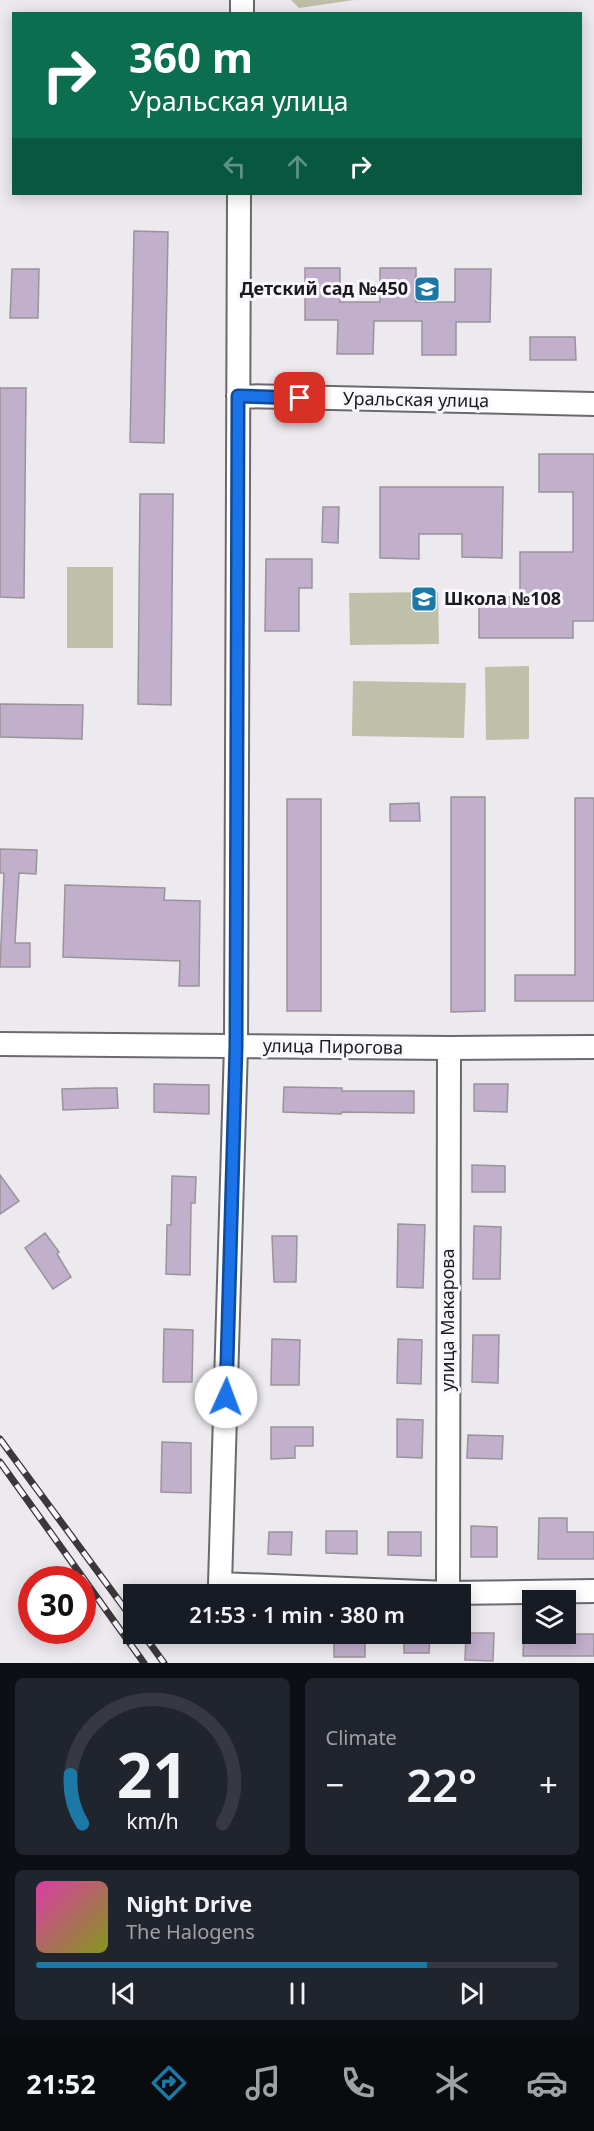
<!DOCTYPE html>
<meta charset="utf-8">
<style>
:root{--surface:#171b24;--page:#20242c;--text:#f1f3f6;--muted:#9ea1a6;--line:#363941;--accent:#1c78a6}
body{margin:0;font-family:"Noto Sans",sans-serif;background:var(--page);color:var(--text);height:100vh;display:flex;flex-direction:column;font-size:22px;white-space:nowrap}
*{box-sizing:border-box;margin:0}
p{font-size:20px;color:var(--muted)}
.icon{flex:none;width:33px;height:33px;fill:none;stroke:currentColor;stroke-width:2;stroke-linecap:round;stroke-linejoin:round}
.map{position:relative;height:1663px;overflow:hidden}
.panel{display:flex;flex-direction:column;gap:15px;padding:15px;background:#0d0f14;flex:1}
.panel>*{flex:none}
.top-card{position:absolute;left:12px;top:12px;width:570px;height:183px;border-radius:0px;box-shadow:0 3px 15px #0003;background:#0b6e4f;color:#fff;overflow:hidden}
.fabs{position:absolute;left:522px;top:1590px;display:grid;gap:12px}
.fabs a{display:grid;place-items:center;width:54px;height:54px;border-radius:0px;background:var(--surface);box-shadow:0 3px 15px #0003;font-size:30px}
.speed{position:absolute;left:18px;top:1566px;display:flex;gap:12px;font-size:30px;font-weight:700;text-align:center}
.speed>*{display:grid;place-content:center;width:78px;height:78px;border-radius:50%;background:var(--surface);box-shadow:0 3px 15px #0003;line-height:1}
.speed .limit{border:9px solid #d22;background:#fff;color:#111}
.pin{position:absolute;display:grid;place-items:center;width:51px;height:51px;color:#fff;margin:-26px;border-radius:12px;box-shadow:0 3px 9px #0006}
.me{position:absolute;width:66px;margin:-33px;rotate:2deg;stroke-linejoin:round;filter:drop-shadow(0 0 4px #0008)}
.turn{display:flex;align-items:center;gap:21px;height:126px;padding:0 18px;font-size:27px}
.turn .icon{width:78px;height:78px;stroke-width:2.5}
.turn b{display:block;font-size:42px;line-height:51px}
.lanes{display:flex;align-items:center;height:57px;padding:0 18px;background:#0003;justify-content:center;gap:30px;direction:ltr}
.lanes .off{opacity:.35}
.big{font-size:45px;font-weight:600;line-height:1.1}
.panel .card{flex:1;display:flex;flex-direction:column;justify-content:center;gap:9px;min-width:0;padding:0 21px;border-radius:9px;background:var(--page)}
.panel .dial{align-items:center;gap:0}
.dial svg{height:156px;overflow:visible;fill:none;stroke:var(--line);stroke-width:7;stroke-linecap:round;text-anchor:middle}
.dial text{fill:var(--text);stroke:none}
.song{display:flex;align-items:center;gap:18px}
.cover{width:72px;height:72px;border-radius:9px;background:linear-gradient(135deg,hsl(320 70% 55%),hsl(70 70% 35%))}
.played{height:6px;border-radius:3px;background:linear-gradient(90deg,var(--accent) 75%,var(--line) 75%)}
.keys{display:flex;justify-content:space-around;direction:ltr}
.heat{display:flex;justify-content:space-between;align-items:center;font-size:33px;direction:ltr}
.panel .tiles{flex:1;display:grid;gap:15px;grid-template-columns:1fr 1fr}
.card:last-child{grid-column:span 2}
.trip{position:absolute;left:123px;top:1584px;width:348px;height:60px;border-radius:0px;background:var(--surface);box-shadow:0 3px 15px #0003;font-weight:600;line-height:60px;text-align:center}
.dock{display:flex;height:96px;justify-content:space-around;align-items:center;background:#090b0e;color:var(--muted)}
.dock .icon{width:42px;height:42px}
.dock .active{color:var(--accent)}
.dock b{font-size:27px;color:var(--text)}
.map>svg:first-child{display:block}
</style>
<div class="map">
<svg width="594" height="1663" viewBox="0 0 594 1663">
<rect width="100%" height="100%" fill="#ece9ef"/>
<path fill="#bec0a9" d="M291,0h63l-55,8z
M67,567h46v81h-46z
M438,592l1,52 -89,1 -1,-52z
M529,666v73l-43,1 -1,-73z
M353,681l113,2 -2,55 -112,-2z"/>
<path fill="#c1afcb" stroke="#98949a" stroke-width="1.5" d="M134,231l34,1 -4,211 -34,-1z
M305,268h35v34h40v-34h36v34h39v-33h36l-1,53h-34v33h-34v-34h-48l-1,33h-36l1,-34h-33z
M12,269h27l-1,49h-28z
M530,337h45l1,23h-46z
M0,388h26l-2,210 -24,-1z
M539,454h55v167h-21v17h-94v-41h41v-45h53v-60h-34z
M380,487h123l-1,71 -40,-1v-23h-43v25l-39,-1z
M140,494h33l-2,211 -33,-1z
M323,507h16l-1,36 -16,-1z
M266,559h46v29h-13v43h-34z
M0,704l83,1 -1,34 -82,-2z
M451,797h34v214l-34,1z
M575,798h19v203h-79v-26h60z
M287,799h34v212h-34z
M419,803l1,18h-30v-17z
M0,849l37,1 -1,24 -17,-1 -4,70h15v24h-30l4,-94h-4z
M65,885l100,3 -1,12 36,1 -1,85h-20l1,-25 -117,-4z
M154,1084l55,1v29l-55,-2z
M474,1084h34l-1,28 -33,-1z
M284,1087l58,1v3h72v22l-72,-1 -1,2 -58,-2z
M97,1088h20l1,20 -55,2 -1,-21z
M472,1165l33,1v26h-33z
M0,1175l19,26 -19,13z
M172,1176l24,1 -1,26h-4l-1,72 -24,-1 1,-49h4z
M398,1224l27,1 -2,63 -26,-1z
M474,1226l27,1 -1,52h-27z
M45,1233l14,19 -2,2 14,23 -18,12 -28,-41z
M272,1236h25l-1,46h-22z
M164,1329l29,1 -1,52h-29z
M473,1335h26l-1,48 -26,-1z
M272,1339l28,1 -1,45h-28z
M398,1339l24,1 -1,44 -24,-1z
M397,1419l26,1 -1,38 -25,-1z
M271,1427h42v19h-18v12l-24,1z
M468,1435l35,1 -1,23 -35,-1z
M162,1442l29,1v50l-30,-1z
M539,1518h28v14h27v27h-56z
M471,1526l26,1v30h-26z
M326,1531h31v23l-31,-1z
M269,1532h23l-1,23 -23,-1z
M388,1532h33v24l-33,-1z
M466,1633h28l-1,28 -28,-1z
M334,1634h31v23h-31z
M404,1634h26l-1,19h-25z
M524,1634h70v22h-71z"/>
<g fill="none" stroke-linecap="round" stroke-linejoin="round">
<defs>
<path id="minor" d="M242,14v-14
M239,194l-3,852 -16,538 228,9 146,-2
M238,396l356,8
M0,1044l449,4 145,-1
M448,1593l1,-545"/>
</defs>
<use href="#minor" stroke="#6b696e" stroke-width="26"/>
<use href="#minor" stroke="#fff" stroke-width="22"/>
<defs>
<path id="rail" d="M0,1439l134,182
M0,1462l144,201
M143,1634l21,29"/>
</defs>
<use href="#rail" stroke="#3a383b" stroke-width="7"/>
<use href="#rail" stroke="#f9f6fd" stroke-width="4.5" stroke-dasharray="14" stroke-linecap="butt"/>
</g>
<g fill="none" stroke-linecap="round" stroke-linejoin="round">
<defs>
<path id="route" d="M226,1397l10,-351 2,-650 62,2"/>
</defs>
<use href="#route" stroke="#114b97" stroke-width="15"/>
<use href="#route" stroke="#1a73e8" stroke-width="10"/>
</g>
<defs>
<symbol id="school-square" viewBox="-11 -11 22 22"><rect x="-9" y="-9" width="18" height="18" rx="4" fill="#1c78a6" stroke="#f9f6fd"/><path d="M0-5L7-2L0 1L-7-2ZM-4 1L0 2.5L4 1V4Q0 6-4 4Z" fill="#fff"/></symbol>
</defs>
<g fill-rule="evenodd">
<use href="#school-square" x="412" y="274" width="30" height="30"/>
<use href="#school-square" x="409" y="584" width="30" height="30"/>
</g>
<g text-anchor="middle" stroke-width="6" stroke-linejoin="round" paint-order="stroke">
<g font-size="18" font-weight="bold" fill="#1b1a1c" stroke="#f9f6fd" text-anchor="end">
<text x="408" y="295">Детский сад №450</text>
<text x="444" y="605" text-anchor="start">Школа №108</text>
</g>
<g font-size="18" fill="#1b1a1c" stroke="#f9f6fd">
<text transform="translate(416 400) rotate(1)" y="6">Уральская улица</text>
<text transform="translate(333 1047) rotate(1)" y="6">улица Пирогова</text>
<text transform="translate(448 1320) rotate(-90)" y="6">улица Макарова</text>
</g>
</g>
</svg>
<div class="fabs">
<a><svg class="icon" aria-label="layers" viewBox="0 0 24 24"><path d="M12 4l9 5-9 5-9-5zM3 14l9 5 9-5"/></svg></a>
</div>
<div class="speed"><div class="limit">30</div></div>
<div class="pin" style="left:300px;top:398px;background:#d93025"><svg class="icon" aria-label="arrive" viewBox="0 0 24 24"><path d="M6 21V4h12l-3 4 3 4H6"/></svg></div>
<svg class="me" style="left:226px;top:1397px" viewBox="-20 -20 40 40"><circle r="19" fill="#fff"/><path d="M0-13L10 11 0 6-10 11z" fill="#1a73e8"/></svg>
<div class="trip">21:53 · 1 min · 380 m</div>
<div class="top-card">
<div class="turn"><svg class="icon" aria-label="right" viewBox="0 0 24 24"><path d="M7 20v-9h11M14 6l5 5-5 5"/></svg><div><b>360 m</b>Уральская улица</div></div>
<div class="lanes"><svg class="icon off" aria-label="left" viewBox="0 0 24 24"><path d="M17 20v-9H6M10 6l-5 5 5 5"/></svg><svg class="icon off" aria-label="ahead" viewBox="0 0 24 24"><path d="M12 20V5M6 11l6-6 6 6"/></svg><svg class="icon" aria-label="right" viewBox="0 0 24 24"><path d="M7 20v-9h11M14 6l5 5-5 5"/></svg></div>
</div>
</div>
<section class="panel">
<div class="tiles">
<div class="card dial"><svg viewBox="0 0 100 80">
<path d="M14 69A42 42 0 1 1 86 69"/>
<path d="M14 69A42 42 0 0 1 8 44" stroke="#1c78a6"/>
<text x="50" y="56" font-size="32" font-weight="700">21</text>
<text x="50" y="72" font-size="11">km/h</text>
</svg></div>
<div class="card"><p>Climate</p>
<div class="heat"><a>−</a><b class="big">22°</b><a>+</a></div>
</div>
<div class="card">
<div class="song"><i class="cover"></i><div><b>Night Drive</b><p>The Halogens</p></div></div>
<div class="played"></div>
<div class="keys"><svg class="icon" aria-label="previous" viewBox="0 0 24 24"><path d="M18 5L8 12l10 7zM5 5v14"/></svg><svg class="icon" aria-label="pause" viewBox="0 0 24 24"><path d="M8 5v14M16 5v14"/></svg><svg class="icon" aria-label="next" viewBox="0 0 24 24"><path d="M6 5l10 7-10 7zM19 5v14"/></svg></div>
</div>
</div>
</section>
<nav class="dock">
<b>21:52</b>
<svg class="icon active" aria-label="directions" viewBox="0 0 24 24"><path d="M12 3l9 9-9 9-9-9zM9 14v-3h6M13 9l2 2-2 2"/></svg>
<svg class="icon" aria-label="music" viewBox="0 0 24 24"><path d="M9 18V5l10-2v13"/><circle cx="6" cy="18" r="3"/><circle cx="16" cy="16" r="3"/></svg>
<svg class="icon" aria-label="phone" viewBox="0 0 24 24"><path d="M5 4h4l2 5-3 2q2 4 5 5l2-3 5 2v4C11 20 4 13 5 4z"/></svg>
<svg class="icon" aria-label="climate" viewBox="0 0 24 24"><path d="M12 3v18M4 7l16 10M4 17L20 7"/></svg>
<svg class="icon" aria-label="car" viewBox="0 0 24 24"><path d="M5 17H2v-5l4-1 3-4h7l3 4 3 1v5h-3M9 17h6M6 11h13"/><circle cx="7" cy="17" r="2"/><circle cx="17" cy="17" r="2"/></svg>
</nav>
